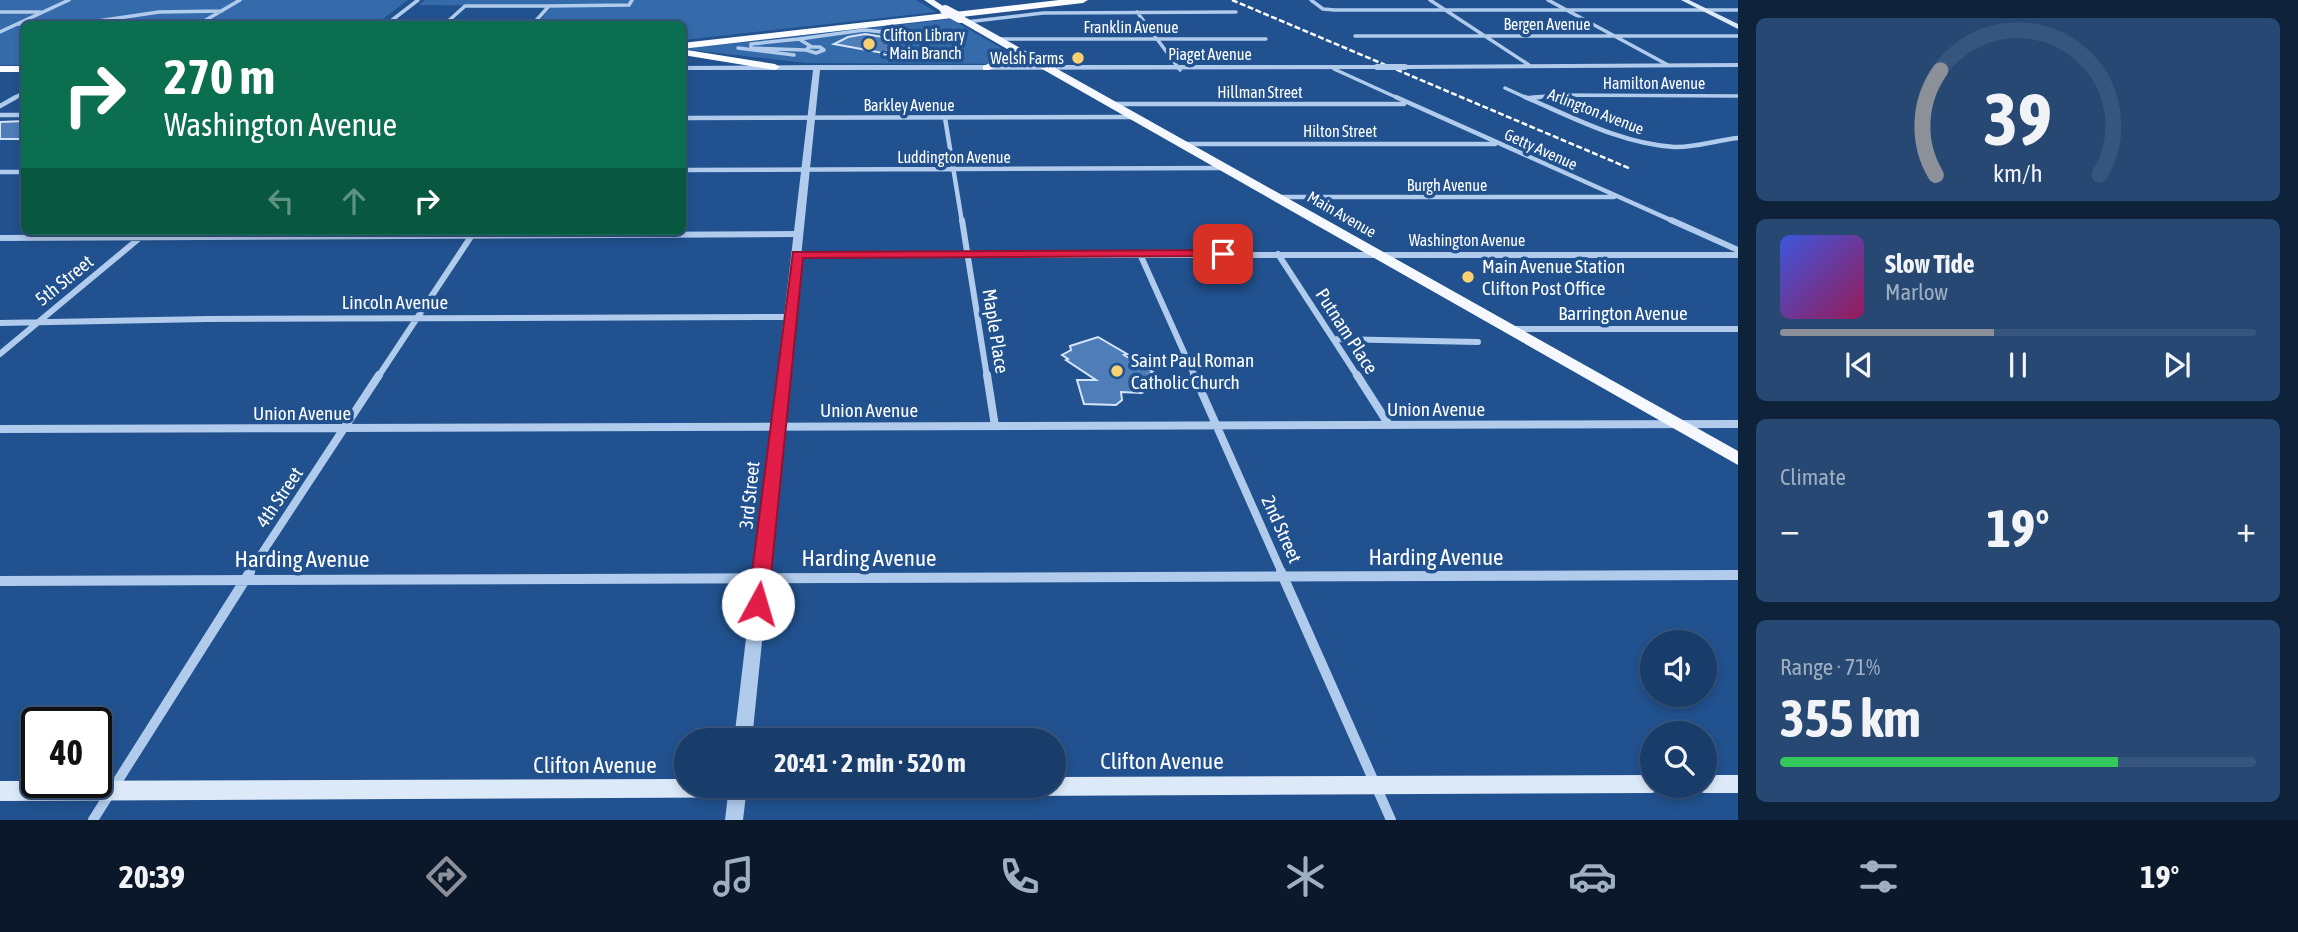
<!DOCTYPE html>
<meta charset="utf-8">
<style>
:root{--surface:#193d6a;--page:#264872;--text:#f1f3f6;--muted:#9faec1;--line:#37567e;--accent:#8c9099}
body{margin:0;font-family:"Asap Condensed",sans-serif;background:var(--page);color:var(--text);height:100vh;display:flex;flex-direction:column;font-size:26px;white-space:nowrap}
*{box-sizing:border-box;margin:0}
p{font-size:23px;color:var(--muted)}
.icon{flex:none;width:38px;height:38px;fill:none;stroke:currentColor;stroke-width:2;stroke-linecap:round;stroke-linejoin:round}
.map{position:relative;flex:1;overflow:hidden}
.drawer{display:flex;flex-direction:column;gap:18px;padding:18px;background:#0e223a;width:560px}
.drawer>*{flex:none}
.hud{position:absolute;left:21px;top:21px;width:665px;height:214px;border-radius:10px;box-shadow:0 4px 10px #0003,0 0 0 2px var(--line);background:#0b6e4f;color:#fff;overflow:hidden}
.buttons{position:absolute;left:1640px;top:630px;display:grid;gap:14px}
.buttons a{display:grid;place-items:center;width:77px;height:77px;border-radius:50%;background:var(--surface);box-shadow:0 4px 10px #0003,0 0 0 2px var(--line);font-size:35px}
.speed{position:absolute;left:21px;top:707px;display:flex;gap:14px;font-size:35px;font-weight:700;text-align:center}
.speed>*{display:grid;place-content:center;width:91px;height:91px;border-radius:50%;background:var(--surface);box-shadow:0 4px 10px #0003,0 0 0 2px var(--line);line-height:1}
.speed .limit{border:4px solid #111;border-radius:10px;background:#fff;color:#111}
.pin{position:absolute;display:grid;place-items:center;width:60px;height:60px;color:#fff;margin:-30px;border-radius:14px;box-shadow:0 4px 10px #0006}
.me{position:absolute;width:77px;margin:-38px;rotate:6deg;stroke-linejoin:round;filter:drop-shadow(0 0 5px #0008)}
.turn{display:flex;align-items:center;gap:24px;height:147px;padding:0 28px;font-size:32px}
.turn .icon{width:91px;height:91px;stroke-width:2.5}
.turn b{display:block;font-size:49px;line-height:60px}
.lanes{display:flex;align-items:center;height:66px;padding:0 28px;background:#0003;justify-content:center;gap:35px;direction:ltr}
.lanes .off{opacity:.35}
.big{font-size:52px;font-weight:700;line-height:1.1}
.drawer .widget{flex:1;display:flex;flex-direction:column;justify-content:center;gap:10px;min-width:0;padding:0 24px;border-radius:10px;background:var(--page)}
.drawer .dial{align-items:center;gap:0}
.dial svg{height:182px;overflow:visible;fill:none;stroke:var(--line);stroke-width:7;stroke-linecap:round;text-anchor:middle}
.dial text{fill:var(--text);stroke:none}
.song{display:flex;align-items:center;gap:21px}
.cover{width:84px;height:84px;border-radius:10px;background:linear-gradient(135deg,hsl(230 70% 55%),hsl(330 70% 35%))}
.played{height:7px;border-radius:4px;background:linear-gradient(90deg,var(--accent) 45%,var(--line) 45%)}
.keys{display:flex;justify-content:space-around;direction:ltr}
.heat{display:flex;justify-content:space-between;align-items:center;font-size:38px;direction:ltr}
.charge{height:10px;border-radius:5px;background:linear-gradient(90deg,#34c759 71%,var(--line) 0)}
.trip{position:absolute;left:674px;top:728px;width:392px;height:70px;border-radius:35px;background:var(--surface);box-shadow:0 4px 10px #0003,0 0 0 2px var(--line);font-weight:700;line-height:70px;text-align:center}
.tab-bar{display:flex;height:112px;justify-content:space-around;align-items:center;background:#0a182a;color:var(--muted)}
.tab-bar .icon{width:49px;height:49px}
.tab-bar .on{color:var(--accent)}
.tab-bar b{font-size:32px;color:var(--text)}
main{display:flex;flex:1;min-height:0}
.map>svg:first-child{display:block}
</style>
<main>
<div class="map">
<svg width="1738" height="820" viewBox="0 0 1738 820">
<rect width="100%" height="100%" fill="#21518e"/>
<path fill="#356bab" d="M0,0h408l-32,24h-352v41h-24z
M425,0h491l20,12 -253,28 -1,-16h-145l15,-18 -133,-1z
M951,19l78,45 -223,-1 -123,-14z"/>
<path fill="#4e7db7" stroke="#d5e5f9" stroke-width="2" d="M865,34l18,3 5,-3 17,5 -22,14 -49,-9 14,-7z
M24,121v18h-24v-17z
M1098,337l29,17 -3,1 29,17 -4,2 18,12 -20,2 -5,5 -21,-1 1,8 -6,5 -32,-1 -7,-24h19l-30,-20 2,-1 -6,-4 9,-5 -1,-4z"/>
<g fill="none" stroke-linecap="round" stroke-linejoin="round">
<path stroke="#b0cbec" stroke-width="3.5" d="M1311,0l12,9 12,1h403
M1430,0l99,65
M1548,0l120,65
M549,6l80,-1 3,-5
M0,12h40
M1137,12l43,58
M966,22l77,-9 193,-1
M17,24l67,-1 75,-11 63,-1
M199,24l41,-24
M387,24l31,-24
M445,24l20,-18h84l-16,18
M0,32l69,-32
M1355,36h383
M799,39l-48,5v4l55,2
M997,39h269
M809,47h11l4,3 -8,3 -10,-3z
M812,47l-13,-8 65,-9 20,2
M738,48l56,7
M1334,69l66,30
M1505,88l24,11
M1529,98l26,-3 183,1
M13,99l11,-7"/>
<path stroke="#b0cbec" stroke-width="4.5" d="M1396,97l279,125
M1525,97c47,20 97,47 149,50 21,1 43,-7 64,-9
M1529,98l11,-1
M1112,104h292
M0,106l16,-9
M0,115h24
M682,118l452,-1
M945,118l17,104
M1182,144h313
M682,170l543,-2
M0,172h24
M1276,197h338"/>
<path stroke="#b0cbec" stroke-width="6" d="M962,220l25,157
M1671,220l67,30
M0,238l799,-4
M1140,254l55,123
M1278,254l80,123
M797,255h941
M0,323l207,-4 583,-2
M1511,329h227
M1334,339l144,3
M0,354l148,-123
M378,377l96,-145"/>
<path stroke="#b0cbec" stroke-width="8" d="M987,375l8,51
M1194,375l88,198
M1357,375l32,50
M0,429l1738,-5
M249,573l130,-198"/>
<path stroke="#b0cbec" stroke-width="10" d="M1281,572l110,248
M0,581l1738,-6
M93,820l157,-248"/>
<path fill="#b0cbec" fill-rule="evenodd" d="M1738,63v4l-333,2 -3,-2 3,-2z
M817,65h560l3,2 -3,2 -557,1 -68,670h-18l79,-670h-131v-4z
M729,786h18l-4,34h-18z"/>
<path fill="#dce9f9" fill-rule="evenodd" d="M1681,0h8l49,24v5z
M1652,775v11h10l-3,5 -7,2 -1652,8v-20l686,-2v7h368v-9z
M1704,775h34v18h-34l-7,-2 -3,-5h10z"/>
<path fill="#f5f9ff" fill-rule="evenodd" d="M924,0h10l15,10 -7,2z
M957,16h6l775,435v14l-717,-408 -32,13h-6v-4l31,-13 -57,-33z"/>
<path fill="#fafcff" fill-rule="evenodd" d="M1059,0h29l-5,3 -401,46v-6z
M687,50l88,14 5,3 -5,3 -92,-15v-4z
M0,66h24v6h-24z"/>
<path stroke="#fff" stroke-width="2.5" stroke-dasharray="6 2.5" stroke-linecap="butt" d="M1232,0l399,169"/>
<path stroke="#b0cbec" stroke-width="6" d="M1377,67h28"/>
<path stroke="#f5f9ff" stroke-width="10" d="M945,10l15,8"/>
</g>
<path fill="#e11d48" stroke="#92132f" stroke-width="2" d="M1223,250l6,4 -1,2 -425,2 -35,346 -3,6 -7,2 -7,-2 -3,-6 45,-352z"/>
<g fill="#f9d171" stroke="#21518e" stroke-width="2.5">
<circle cx="869" cy="44" r="7"/>
<circle cx="1078" cy="58" r="7"/>
<circle cx="1468" cy="277" r="7"/>
<circle cx="1117" cy="371" r="7"/>
</g>
<g text-anchor="middle" stroke-width="7" stroke-linejoin="round" paint-order="stroke">
<g font-size="16" fill="#fff" stroke="#21518e">
<text x="1547" y="30">Bergen Avenue</text>
<text x="1131" y="33">Franklin Avenue</text>
<text x="1210" y="60">Piaget Avenue</text>
<text x="1654" y="89">Hamilton Avenue</text>
<text x="1260" y="98">Hillman Street</text>
<text x="909" y="111">Barkley Avenue</text>
<text transform="translate(1596 111) rotate(21)" y="6">Arlington Avenue</text>
<text x="1340" y="137">Hilton Street</text>
<text transform="translate(1541 149) rotate(24)" y="6">Getty Avenue</text>
<text x="954" y="163">Luddington Avenue</text>
<text x="1447" y="191">Burgh Avenue</text>
<text transform="translate(1342 214) rotate(30)" y="6">Main Avenue</text>
<text x="1467" y="246">Washington Avenue</text>
</g>
<g font-size="16" fill="#fff" stroke="#21518e" text-anchor="start">
<text x="883" y="41">Clifton Library<tspan x="883" dy="18">- Main Branch</tspan></text>
<text x="1064" y="64" text-anchor="end">Welsh Farms</text>
</g>
<g font-size="19" fill="#fff" stroke="#21518e" text-anchor="start">
<text x="1482" y="273">Main Avenue Station<tspan x="1482" dy="22">Clifton Post Office</tspan></text>
<text x="1131" y="367">Saint Paul Roman<tspan x="1131" dy="22">Catholic Church</tspan></text>
</g>
<g font-size="19" fill="#fff" stroke="#21518e">
<text transform="translate(64 280) rotate(-39)" y="7">5th Street</text>
<text x="395" y="309">Lincoln Avenue</text>
<text x="1623" y="320">Barrington Avenue</text>
<text transform="translate(996 331) rotate(81)" y="7">Maple Place</text>
<text transform="translate(1347 331) rotate(57)" y="7">Putnam Place</text>
<text x="1436" y="416">Union Avenue</text>
<text x="869" y="417">Union Avenue</text>
<text x="302" y="420">Union Avenue</text>
<text transform="translate(749 495) rotate(-84)" y="7">3rd Street</text>
<text transform="translate(279 497) rotate(-56)" y="7">4th Street</text>
<text transform="translate(1282 529) rotate(66)" y="7">2nd Street</text>
</g>
<g font-size="23" fill="#fff" stroke="#21518e">
<text x="1436" y="565">Harding Avenue</text>
<text x="869" y="566">Harding Avenue</text>
<text x="302" y="567">Harding Avenue</text>
<text x="1162" y="769">Clifton Avenue</text>
<text x="595" y="773">Clifton Avenue</text>
</g>
</g>
</svg>
<div class="buttons">
<a><svg class="icon" aria-label="sound" viewBox="0 0 24 24"><path d="M4 9h4l5-4v14l-5-4H4zM17 9q2 3 0 6"/></svg></a>
<a><svg class="icon" aria-label="search" viewBox="0 0 24 24"><circle cx="10" cy="10" r="6"/><path d="M15 15l6 6"/></svg></a>
</div>
<div class="speed"><div class="limit">40</div></div>
<div class="pin" style="left:1223px;top:254px;background:#d93025"><svg class="icon" aria-label="arrive" viewBox="0 0 24 24"><path d="M6 21V4h12l-3 4 3 4H6"/></svg></div>
<svg class="me" style="left:758px;top:604px" viewBox="-20 -20 40 40"><circle r="19" fill="#fff"/><path d="M0-13L10 11 0 6-10 11z" fill="#e11d48"/></svg>
<div class="trip">20:41 · 2 min · 520 m</div>
<div class="hud">
<div class="turn"><svg class="icon" aria-label="right" viewBox="0 0 24 24"><path d="M7 20v-9h11M14 6l5 5-5 5"/></svg><div><b>270 m</b>Washington Avenue</div></div>
<div class="lanes"><svg class="icon off" aria-label="left" viewBox="0 0 24 24"><path d="M17 20v-9H6M10 6l-5 5 5 5"/></svg><svg class="icon off" aria-label="ahead" viewBox="0 0 24 24"><path d="M12 20V5M6 11l6-6 6 6"/></svg><svg class="icon" aria-label="right" viewBox="0 0 24 24"><path d="M7 20v-9h11M14 6l5 5-5 5"/></svg></div>
</div>
</div>
<section class="drawer">
<div class="widget dial"><svg viewBox="0 0 100 80">
<path d="M14 69A42 42 0 1 1 86 69"/>
<path d="M14 69A42 42 0 0 1 16 23" stroke="#8c9099"/>
<text x="50" y="56" font-size="32" font-weight="700">39</text>
<text x="50" y="72" font-size="11">km/h</text>
</svg></div>
<div class="widget">
<div class="song"><i class="cover"></i><div><b>Slow Tide</b><p>Marlow</p></div></div>
<div class="played"></div>
<div class="keys"><svg class="icon" aria-label="previous" viewBox="0 0 24 24"><path d="M18 5L8 12l10 7zM5 5v14"/></svg><svg class="icon" aria-label="pause" viewBox="0 0 24 24"><path d="M8 5v14M16 5v14"/></svg><svg class="icon" aria-label="next" viewBox="0 0 24 24"><path d="M6 5l10 7-10 7zM19 5v14"/></svg></div>
</div>
<div class="widget"><p>Climate</p>
<div class="heat"><a>−</a><b class="big">19°</b><a>+</a></div>
</div>
<div class="widget"><p>Range · 71%</p><b class="big">355 km</b><div class="charge"></div></div>
</section>
</main>
<nav class="tab-bar">
<b>20:39</b>
<svg class="icon on" aria-label="directions" viewBox="0 0 24 24"><path d="M12 3l9 9-9 9-9-9zM9 14v-3h6M13 9l2 2-2 2"/></svg>
<svg class="icon" aria-label="music" viewBox="0 0 24 24"><path d="M9 18V5l10-2v13"/><circle cx="6" cy="18" r="3"/><circle cx="16" cy="16" r="3"/></svg>
<svg class="icon" aria-label="phone" viewBox="0 0 24 24"><path d="M5 4h4l2 5-3 2q2 4 5 5l2-3 5 2v4C11 20 4 13 5 4z"/></svg>
<svg class="icon" aria-label="climate" viewBox="0 0 24 24"><path d="M12 3v18M4 7l16 10M4 17L20 7"/></svg>
<svg class="icon" aria-label="car" viewBox="0 0 24 24"><path d="M5 17H2v-5l4-1 3-4h7l3 4 3 1v5h-3M9 17h6M6 11h13"/><circle cx="7" cy="17" r="2"/><circle cx="17" cy="17" r="2"/></svg>
<svg class="icon" aria-label="filters" viewBox="0 0 24 24"><path d="M4 7h16M4 17h16"/><circle cx="9" cy="7" r="2"/><circle cx="15" cy="17" r="2"/></svg>
<b>19°</b>
</nav>
